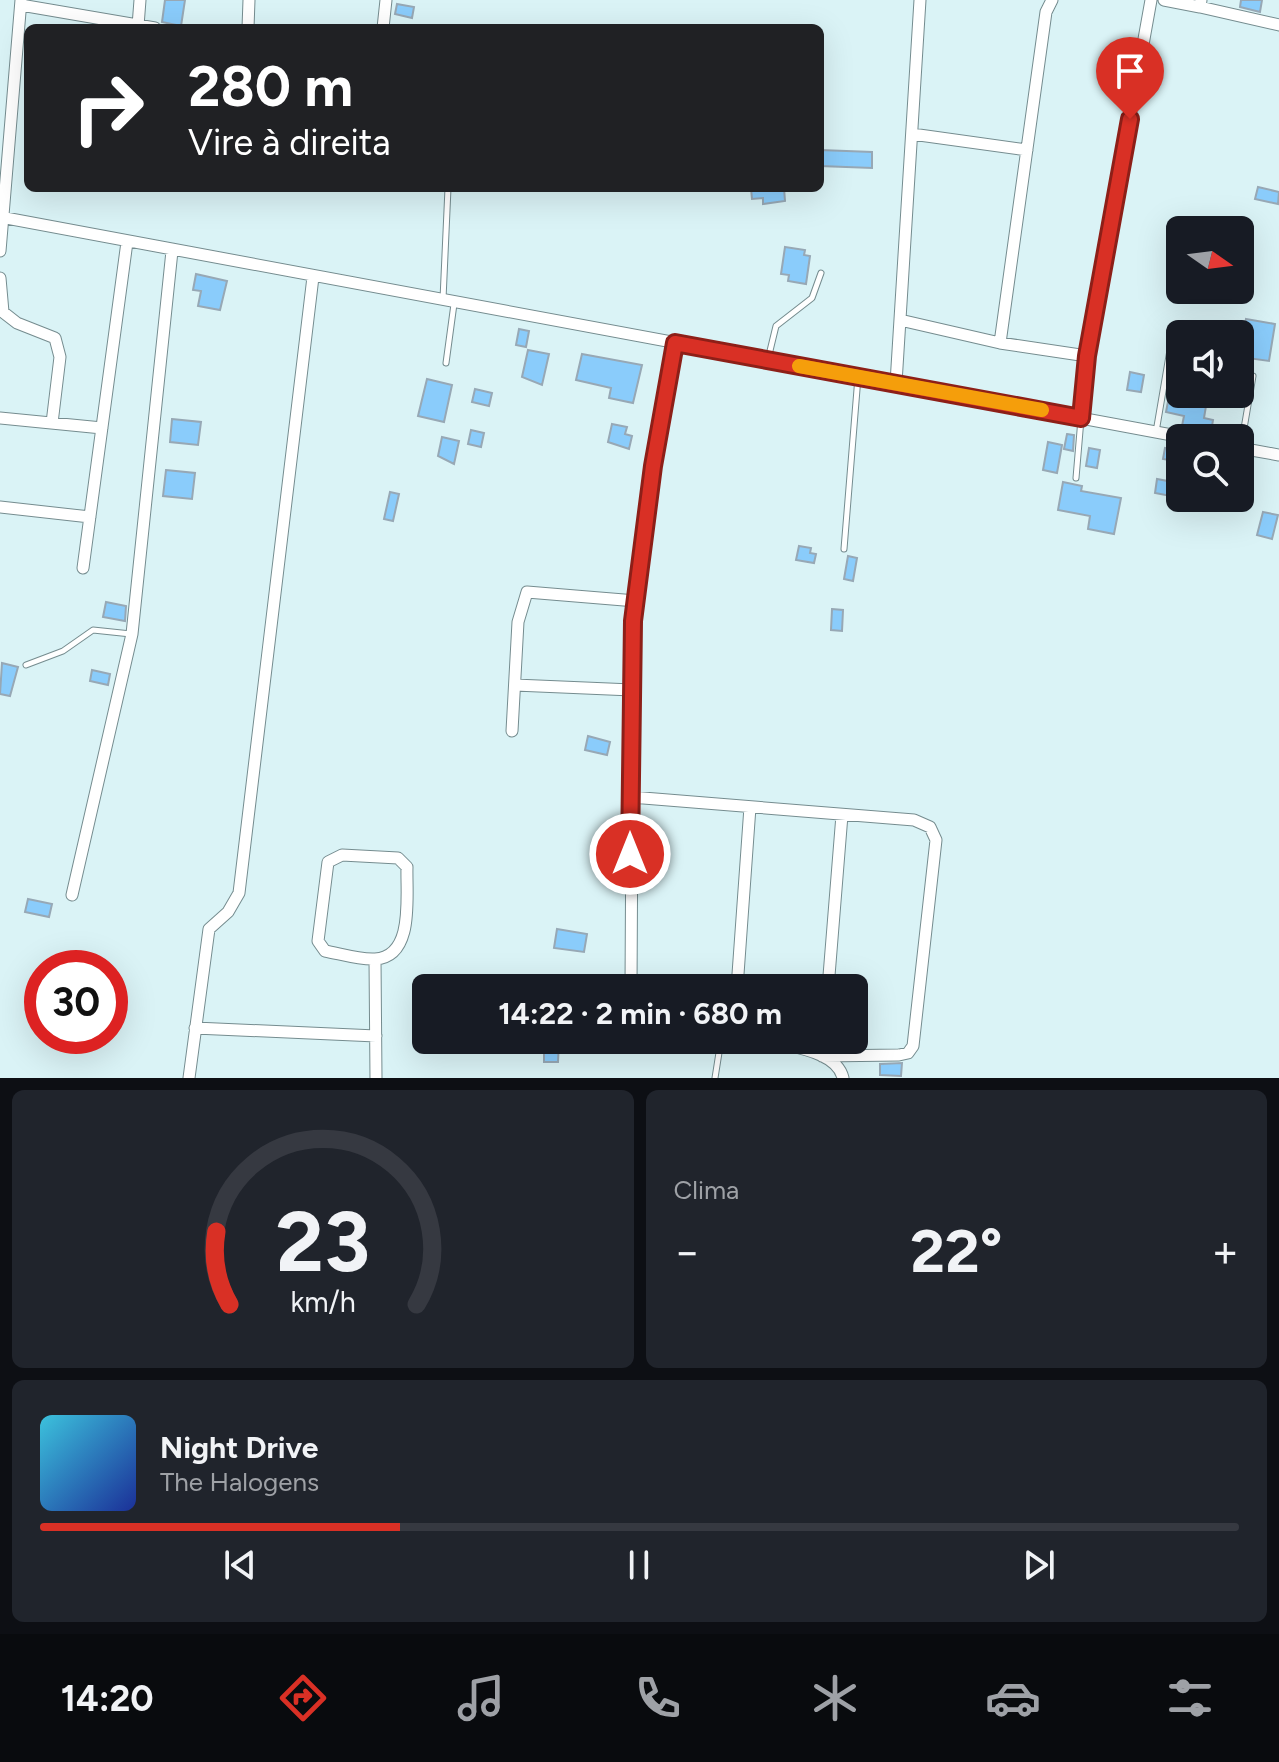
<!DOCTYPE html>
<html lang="pt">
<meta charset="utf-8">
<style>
:root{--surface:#171b24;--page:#20242c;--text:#f1f3f6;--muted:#9ea1a6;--line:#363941;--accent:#d93025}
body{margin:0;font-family:Figtree,sans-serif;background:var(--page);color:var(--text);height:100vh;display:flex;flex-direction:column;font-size:30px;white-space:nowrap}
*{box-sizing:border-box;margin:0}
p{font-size:26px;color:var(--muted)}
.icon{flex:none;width:44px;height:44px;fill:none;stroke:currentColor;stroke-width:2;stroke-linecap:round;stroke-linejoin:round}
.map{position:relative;height:1078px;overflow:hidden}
.drawer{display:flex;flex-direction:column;gap:12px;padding:12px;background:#0d0f14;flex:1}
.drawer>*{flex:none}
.hud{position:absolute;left:24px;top:24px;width:800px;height:168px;border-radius:12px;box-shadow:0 8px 32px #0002;background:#202124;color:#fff;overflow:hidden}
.needle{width:52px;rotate:104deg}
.buttons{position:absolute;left:1166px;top:216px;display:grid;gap:16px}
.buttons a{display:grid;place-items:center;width:88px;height:88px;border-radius:12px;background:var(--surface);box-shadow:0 8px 32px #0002;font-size:40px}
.speed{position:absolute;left:24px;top:950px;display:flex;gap:16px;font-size:40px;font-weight:700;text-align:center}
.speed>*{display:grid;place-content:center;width:104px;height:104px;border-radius:50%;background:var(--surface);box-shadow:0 8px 32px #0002;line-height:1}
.speed .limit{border:12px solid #d22;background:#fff;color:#111}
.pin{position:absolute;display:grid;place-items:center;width:68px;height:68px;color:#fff;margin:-82px -34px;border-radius:50% 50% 50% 0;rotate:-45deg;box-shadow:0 0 8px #0007}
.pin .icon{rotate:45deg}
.me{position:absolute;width:88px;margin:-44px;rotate:0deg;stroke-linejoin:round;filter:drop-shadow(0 0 6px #0008)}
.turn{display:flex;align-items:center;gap:28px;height:168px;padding:0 32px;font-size:36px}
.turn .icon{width:104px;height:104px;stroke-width:2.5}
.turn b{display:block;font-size:56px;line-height:68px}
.big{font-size:60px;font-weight:700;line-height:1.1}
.drawer .widget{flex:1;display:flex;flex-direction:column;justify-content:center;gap:12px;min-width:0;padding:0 28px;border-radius:12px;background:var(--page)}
.drawer .dial{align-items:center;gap:0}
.dial svg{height:208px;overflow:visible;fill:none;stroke:var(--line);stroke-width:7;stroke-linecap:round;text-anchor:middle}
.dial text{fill:var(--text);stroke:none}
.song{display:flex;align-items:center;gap:24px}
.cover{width:96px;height:96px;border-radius:12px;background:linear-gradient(135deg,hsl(190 70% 55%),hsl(230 70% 35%))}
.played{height:8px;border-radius:4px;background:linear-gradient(90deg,var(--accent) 30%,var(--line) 30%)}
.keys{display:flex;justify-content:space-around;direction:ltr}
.heat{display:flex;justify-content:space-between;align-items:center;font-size:44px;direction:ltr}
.drawer .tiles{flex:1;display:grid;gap:12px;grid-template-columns:1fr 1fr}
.widget:last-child{grid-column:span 2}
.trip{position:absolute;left:412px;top:974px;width:456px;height:80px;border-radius:12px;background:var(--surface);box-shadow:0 8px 32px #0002;font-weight:700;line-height:80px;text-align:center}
.tab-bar{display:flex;height:128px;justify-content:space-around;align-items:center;background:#090b0e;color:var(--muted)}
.tab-bar .icon{width:56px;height:56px}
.tab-bar .on{color:var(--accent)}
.tab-bar b{font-size:36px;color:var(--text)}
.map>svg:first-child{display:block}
</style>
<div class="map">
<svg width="1279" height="1078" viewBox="0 0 1279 1078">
<rect width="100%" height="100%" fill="#daf3f6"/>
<path fill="#8accfb" stroke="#97a8b5" stroke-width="2" d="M165,0h20l-4,26 -19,-4z
M1241,0h21l-2,12 -20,-5z
M397,4l17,3 -2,11 -17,-4z
M820,150l52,2v16l-52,-2z
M1258,187l21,5 -1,12 -23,-5z
M751,188h33l1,13 -22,3v-6l-11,1z
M785,247l20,3 -1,5 6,1 -4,28 -18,-3 1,-6 -8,-1z
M196,274l31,7 -7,29 -22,-4 3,-15 -8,-1z
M1246,319l29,5 -6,37 -29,-4z
M519,329l10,2 -3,16 -10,-2z
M528,350l21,4 -7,31 -20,-8z
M582,354l60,11 -9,38 -24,-5 2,-10 -35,-8z
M1130,372l14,3 -3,17 -14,-2z
M427,379l25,6 -8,37 -26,-6z
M1171,386l9,2v6h28l-4,24 9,2 -2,12 -29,-6 2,-10 -18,-4z
M475,389l17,4 -3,13 -17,-4z
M172,419l29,3 -3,23 -28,-3z
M612,424l15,3 -2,7 7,2 -3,13 -21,-7z
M471,430l13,3 -3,14 -13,-3z
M1067,434l7,1 -1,16 -9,-2z
M442,437l17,4 -5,23 -16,-8z
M1048,442l14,3 -5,28 -14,-3z
M1089,448l11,2 -3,18 -11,-2z
M1165,448l12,2 -2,11 -12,-2z
M166,470l29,3 -3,26 -29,-3z
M1175,473h5v32l-11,-2 2,-7 -16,-3 2,-14 16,3z
M1063,482l19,4 -1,5 40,7 -7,36 -26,-5 2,-13 -32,-6z
M390,492l9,2 -6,27 -9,-2z
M1263,512l15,3 -6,24 -15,-4z
M799,546l12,2 -1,5 6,1 -2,9 -18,-3z
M848,556l9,2 -4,23 -9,-2z
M106,602l20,4 -1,15 -22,-4z
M832,609l11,1 -1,21 -11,-1z
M2,663l16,4 -8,29 -10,-2z
M92,670l18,4 -2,11 -18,-4z
M588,736l22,6 -3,13 -22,-5z
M28,899l24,5 -3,13 -24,-5z
M557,929l30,5 -3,18 -30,-4z
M559,1040l-1,22h-14v-11l-26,-10z
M902,1063l-1,13 -21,-1v-11z"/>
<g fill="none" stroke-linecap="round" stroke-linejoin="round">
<defs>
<path id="service" d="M443,299l5,-111
M768,359l8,-33 36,-28 9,-25
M446,363l8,-59
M1156,432l14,-82
M1241,446l12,-70
M1076,478l5,-59
M844,549l14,-172
M26,665l37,-14 30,-21 38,4
M715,1078l6,-38"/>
<path id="minor" d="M1164,0l36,7
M1201,0l-1,7 79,18
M21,5l134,23
M138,26l2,-26
M248,28l1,-28
M383,28l3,-28
M912,134l115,16
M0,217l1188,221
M0,251l21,-251
M0,278l3,34 14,11 38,15 5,19 -8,66
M900,320l100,23 87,13
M1000,343l46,-331 6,-12
M896,383l24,-383
M0,418l102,10
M1081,418l6,-62 64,-356
M1240,448l39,7
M0,507l90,10
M83,568l44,-326
M515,685l117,5
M512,731l6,-109 9,-30 109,9
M631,797l283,23 16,7 6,13 -23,206 -5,7 -9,2 -77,1 1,-16
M342,855l56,3 9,9c-1,28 8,90 -32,92 -15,1 -34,-5 -50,-8l-7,-10 10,-79z
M72,895l60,-261 40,-383
M375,959l1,119
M631,988l2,-367 20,-155 22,-123
M737,988l13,-181
M828,988l14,-173
M195,1028l181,8
M767,1040c24,7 70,11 76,38
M189,1078l20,-149 19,-17 11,-19 74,-616"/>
</defs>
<use href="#service" stroke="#758c8f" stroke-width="7"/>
<use href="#minor" stroke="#758c8f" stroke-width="13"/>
<use href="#service" stroke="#fff" stroke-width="5"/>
<use href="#minor" stroke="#fff" stroke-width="11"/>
</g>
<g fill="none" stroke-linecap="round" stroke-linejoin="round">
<defs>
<path id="route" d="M630,854l3,-233 20,-155 22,-123 406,75 6,-62 43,-237"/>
</defs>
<use href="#route" stroke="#8d1f18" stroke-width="20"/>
<use href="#route" stroke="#d93025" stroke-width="14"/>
<path stroke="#f59e0b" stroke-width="14" d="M799,366l243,44"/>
</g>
</svg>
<div class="buttons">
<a><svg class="needle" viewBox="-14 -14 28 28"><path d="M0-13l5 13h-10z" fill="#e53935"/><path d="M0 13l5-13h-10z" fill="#9ea1a6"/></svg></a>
<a><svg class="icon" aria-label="sound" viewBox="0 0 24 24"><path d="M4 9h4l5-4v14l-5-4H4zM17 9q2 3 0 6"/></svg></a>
<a><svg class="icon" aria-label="search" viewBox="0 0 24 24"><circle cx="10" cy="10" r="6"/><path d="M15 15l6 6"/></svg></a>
</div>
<div class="speed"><div class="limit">30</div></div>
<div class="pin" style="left:1130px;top:119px;background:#d93025"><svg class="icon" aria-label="arrive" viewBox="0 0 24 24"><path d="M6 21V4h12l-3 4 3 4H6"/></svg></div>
<svg class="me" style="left:630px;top:854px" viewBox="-20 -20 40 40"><circle r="17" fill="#d93025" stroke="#fff" stroke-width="3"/><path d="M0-11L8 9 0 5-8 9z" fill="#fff"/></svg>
<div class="trip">14:22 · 2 min · 680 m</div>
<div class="hud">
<div class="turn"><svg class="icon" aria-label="right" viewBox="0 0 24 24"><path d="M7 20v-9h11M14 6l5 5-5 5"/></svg><div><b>280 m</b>Vire à direita</div></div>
</div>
</div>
<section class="drawer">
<div class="tiles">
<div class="widget dial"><svg viewBox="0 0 100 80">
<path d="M14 69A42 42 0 1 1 86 69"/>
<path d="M14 69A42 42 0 0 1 9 41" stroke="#d93025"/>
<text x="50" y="56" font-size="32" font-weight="700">23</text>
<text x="50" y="72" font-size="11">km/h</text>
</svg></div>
<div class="widget"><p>Clima</p>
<div class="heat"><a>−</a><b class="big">22°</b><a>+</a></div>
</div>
<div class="widget">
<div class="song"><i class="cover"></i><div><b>Night Drive</b><p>The Halogens</p></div></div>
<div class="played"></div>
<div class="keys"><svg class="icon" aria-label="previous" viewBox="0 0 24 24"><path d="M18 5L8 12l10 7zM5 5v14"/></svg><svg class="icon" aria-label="pause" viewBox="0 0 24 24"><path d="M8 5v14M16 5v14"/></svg><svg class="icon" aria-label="next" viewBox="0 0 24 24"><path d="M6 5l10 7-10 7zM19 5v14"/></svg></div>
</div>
</div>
</section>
<nav class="tab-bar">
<b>14:20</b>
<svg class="icon on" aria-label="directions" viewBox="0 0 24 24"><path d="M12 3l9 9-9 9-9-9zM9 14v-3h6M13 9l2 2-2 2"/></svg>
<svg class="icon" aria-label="music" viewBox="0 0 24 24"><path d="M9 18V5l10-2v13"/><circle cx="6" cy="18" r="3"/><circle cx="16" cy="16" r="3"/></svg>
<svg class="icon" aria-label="phone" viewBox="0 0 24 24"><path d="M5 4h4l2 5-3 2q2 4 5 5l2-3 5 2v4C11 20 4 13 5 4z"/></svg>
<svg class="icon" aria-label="climate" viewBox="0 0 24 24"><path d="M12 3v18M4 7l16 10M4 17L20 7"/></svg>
<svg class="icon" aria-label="car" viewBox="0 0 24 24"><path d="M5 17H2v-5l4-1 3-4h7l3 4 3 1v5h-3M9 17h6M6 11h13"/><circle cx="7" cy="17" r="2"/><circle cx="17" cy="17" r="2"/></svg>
<svg class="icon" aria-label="filters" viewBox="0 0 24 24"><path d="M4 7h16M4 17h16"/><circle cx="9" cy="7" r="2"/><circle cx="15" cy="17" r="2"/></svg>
</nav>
